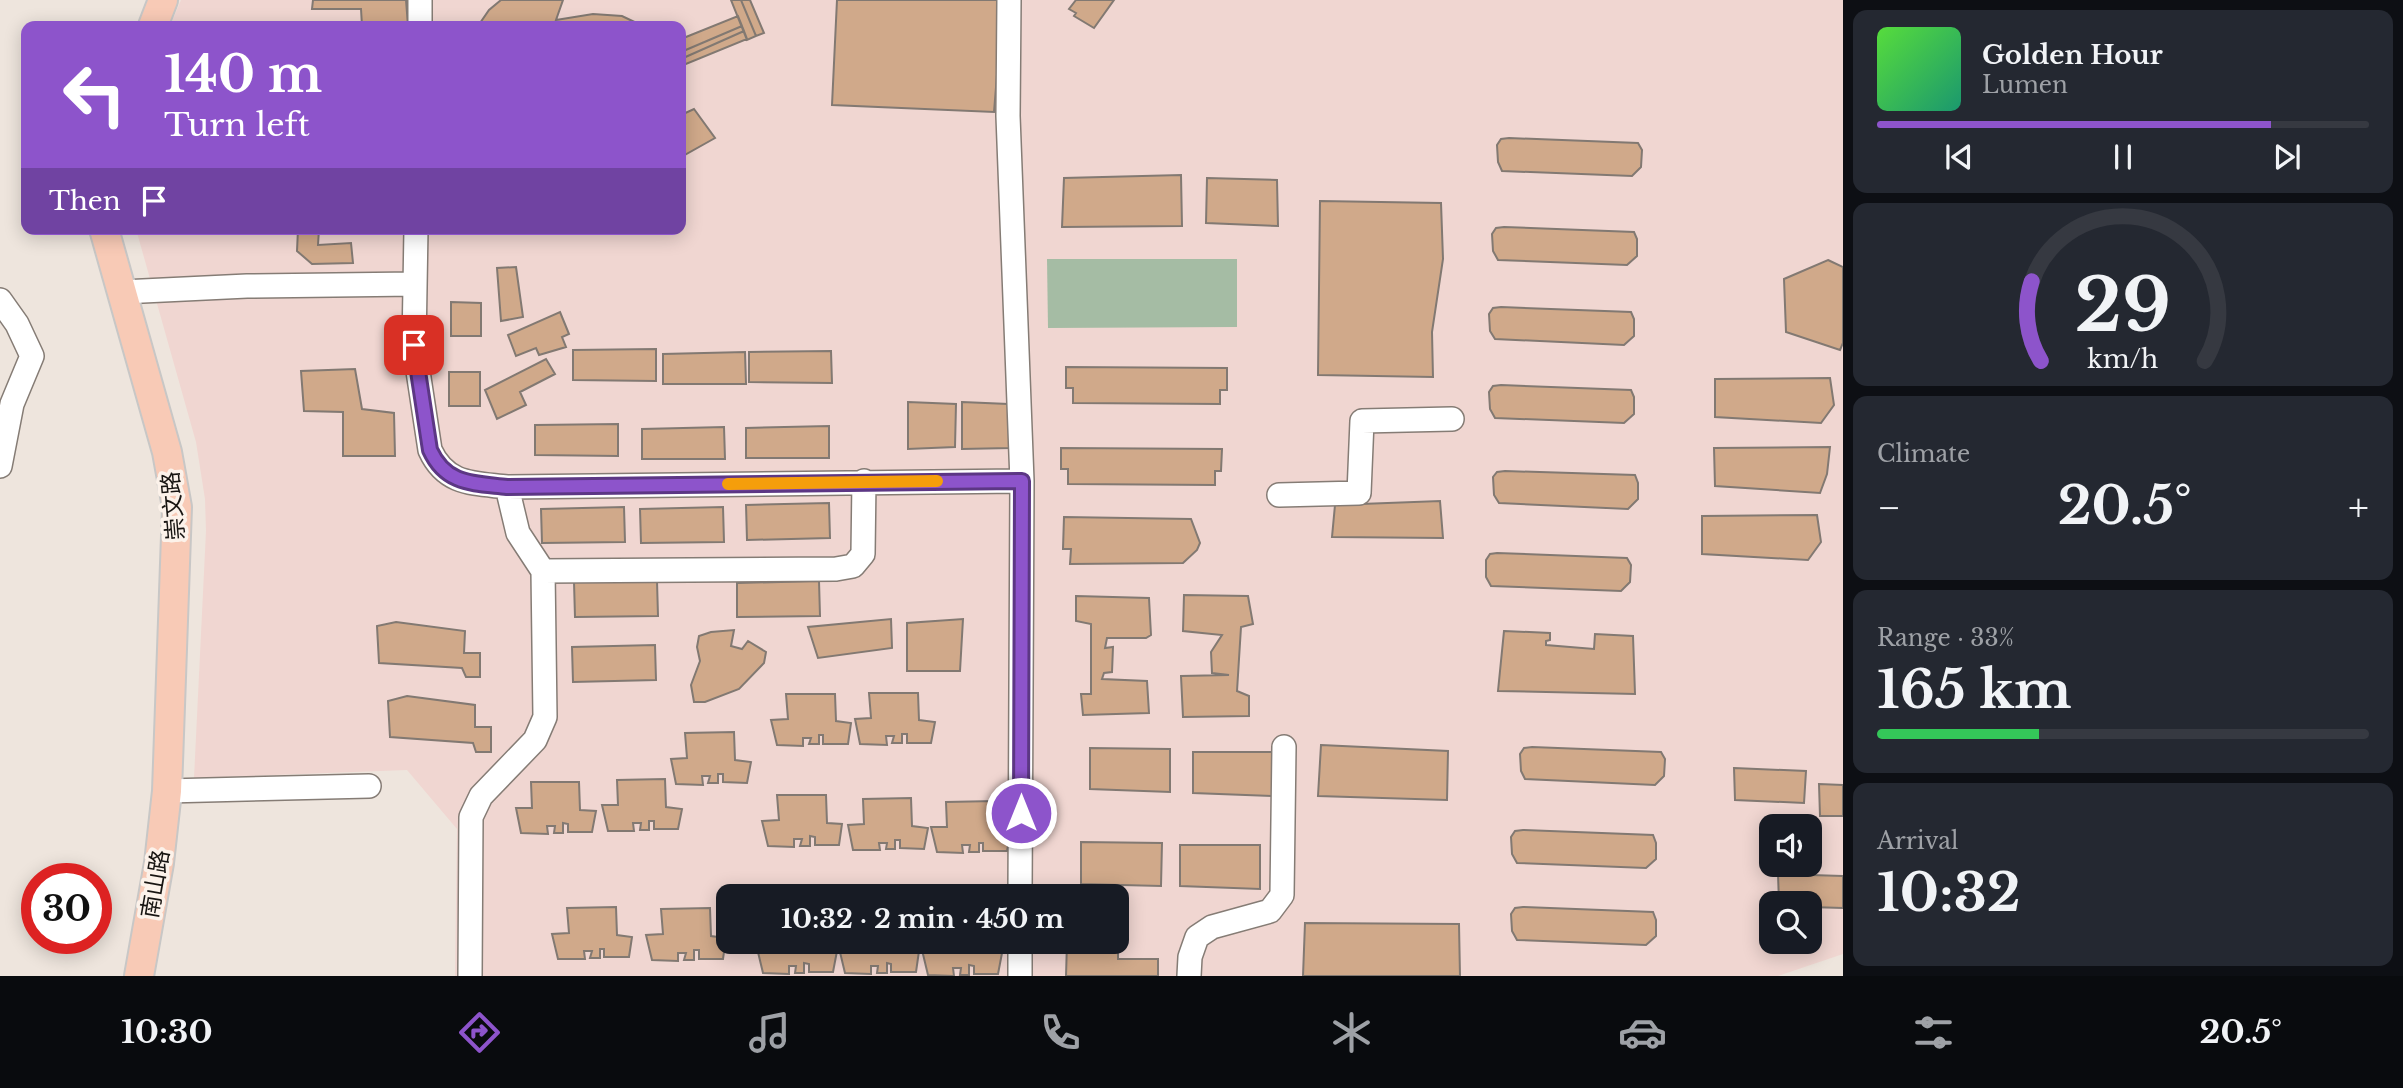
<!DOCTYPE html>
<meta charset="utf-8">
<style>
:root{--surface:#171b24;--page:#242831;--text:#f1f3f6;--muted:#9ea1a6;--line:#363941;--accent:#8d54cb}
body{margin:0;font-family:"Libre Baskerville","Noto Sans SC",serif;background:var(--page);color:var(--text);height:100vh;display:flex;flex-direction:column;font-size:26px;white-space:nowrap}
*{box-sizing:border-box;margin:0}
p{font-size:23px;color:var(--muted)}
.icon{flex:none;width:38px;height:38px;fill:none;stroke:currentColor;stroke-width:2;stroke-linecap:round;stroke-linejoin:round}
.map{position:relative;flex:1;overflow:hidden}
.panel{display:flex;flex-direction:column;gap:10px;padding:10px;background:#0d0f14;width:560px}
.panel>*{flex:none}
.hud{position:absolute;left:21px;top:21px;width:665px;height:214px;border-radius:14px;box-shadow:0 4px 18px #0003;background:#8d54cb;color:#fff;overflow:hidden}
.controls{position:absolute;left:1759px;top:814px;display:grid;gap:14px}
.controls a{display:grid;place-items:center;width:63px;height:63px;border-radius:14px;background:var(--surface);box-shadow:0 4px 18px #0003;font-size:35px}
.speed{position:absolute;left:21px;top:863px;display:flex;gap:14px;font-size:35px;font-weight:700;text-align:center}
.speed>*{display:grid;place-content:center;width:91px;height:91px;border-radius:50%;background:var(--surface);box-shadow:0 4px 18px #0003;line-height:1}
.speed .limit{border:10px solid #d22;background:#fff;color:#111}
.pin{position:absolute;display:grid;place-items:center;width:60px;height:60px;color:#fff;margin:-30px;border-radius:14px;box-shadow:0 4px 10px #0006}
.me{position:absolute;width:77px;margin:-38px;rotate:0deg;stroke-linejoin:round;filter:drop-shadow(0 0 5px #0008)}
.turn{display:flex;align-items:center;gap:24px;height:147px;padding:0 28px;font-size:32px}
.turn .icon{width:91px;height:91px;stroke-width:2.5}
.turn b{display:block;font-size:49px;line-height:60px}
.then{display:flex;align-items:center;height:66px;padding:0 28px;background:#0003;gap:14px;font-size:26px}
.big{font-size:52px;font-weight:800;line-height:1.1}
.panel .card{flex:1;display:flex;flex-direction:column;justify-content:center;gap:10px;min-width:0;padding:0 24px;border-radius:14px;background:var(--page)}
.panel .dial{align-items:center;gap:0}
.dial svg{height:182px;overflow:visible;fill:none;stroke:var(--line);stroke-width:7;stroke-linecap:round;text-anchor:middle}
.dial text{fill:var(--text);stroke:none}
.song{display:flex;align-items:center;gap:21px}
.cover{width:84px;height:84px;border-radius:10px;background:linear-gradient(135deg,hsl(110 70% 55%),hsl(160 70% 35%))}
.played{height:7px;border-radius:4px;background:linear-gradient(90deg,var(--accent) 80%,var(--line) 80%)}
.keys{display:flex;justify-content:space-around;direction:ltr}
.heat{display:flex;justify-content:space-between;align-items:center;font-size:38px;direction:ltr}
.charge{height:10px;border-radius:5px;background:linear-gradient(90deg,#34c759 33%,var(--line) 0)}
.trip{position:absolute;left:716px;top:884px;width:413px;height:70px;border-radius:14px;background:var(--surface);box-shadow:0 4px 18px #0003;font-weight:800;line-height:70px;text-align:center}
.dock{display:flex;height:112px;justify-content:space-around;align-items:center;background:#090b0e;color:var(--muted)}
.dock .icon{width:49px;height:49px}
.dock .active{color:var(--accent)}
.dock b{font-size:32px;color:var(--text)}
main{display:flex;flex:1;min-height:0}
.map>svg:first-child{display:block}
</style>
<main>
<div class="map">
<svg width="1843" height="976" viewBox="0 0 1843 976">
<rect width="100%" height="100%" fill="#eee5dd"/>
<path fill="#f0d6d1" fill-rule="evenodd" d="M181,0h1662v954l-65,22h-1323l2,-147 -50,-59 -213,8 12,-247 -1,-32 -9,-57 -60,-213h545v-203h-511zM1771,826h39v38h-39zM728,896h388v46h-388zM1771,903h39v39h-39z"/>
<path fill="#a5bca4" d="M1047,259h190v68l-189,1z"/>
<path fill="#d0a98a" stroke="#827972" stroke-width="2" d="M313,0h93l2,26h-46l-1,-17h-49z
M501,0h62l-7,20 37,-6 29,2 21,10h-165l11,-16z
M731,0h10l15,36 -9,4z
M741,0h9l14,33 -8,3z
M837,0h166l-9,112 -162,-7z
M1076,0h38l-20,28 -20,-12 2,-3 -7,-4z
M738,16l4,10 -61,26v-13z
M742,26l2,5 -63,28v-7z
M744,31l3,8 -66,27v-7z
M694,109l21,29 -34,19v-42z
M1509,138l129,5 4,7 -1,17 -9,9 -130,-5 -4,-9 -1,-17 4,-6z
M1181,175l1,51 -120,1 2,-49z
M1207,178l70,2 1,46 -72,-3z
M1320,201l121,2 2,56 -11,73 1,45 -115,-2z
M1504,227l130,5 3,7v17l-10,9 -129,-5 -5,-9 -1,-17 4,-6z
M298,229h21l-1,16 33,-2 2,20 -41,1 -15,-13z
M1828,260l15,7v76l-3,7 -54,-18 -2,-53z
M516,267l7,50 -22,4 -4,-53z
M451,302l30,1v33h-30z
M1501,307l130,5 3,7v17l-10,9 -129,-6 -5,-8 -1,-17 4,-6z
M560,312l9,22 -7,3 4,10 -27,8 -3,-7 -20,8 -8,-21z
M656,349v32l-83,-1v-30z
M831,351l1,32 -83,-1v-30z
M745,352l1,32h-83v-30z
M546,359l9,15 -35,18 6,13 -29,14 -12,-29z
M1066,367l161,1v22h-7v14l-147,-1v-15h-7z
M355,369l7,40 32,4 1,43h-52v-44l-39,-1 -3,-40z
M449,372h31v34h-31z
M1830,378l4,27 -13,18 -106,-6v-38z
M1501,385l130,5 3,7v17l-10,9 -129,-5 -5,-9 -1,-17 4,-6z
M908,402l48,2 -1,43 -47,2z
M962,402l46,2 2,44 -48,1z
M618,424v32l-83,-1v-30z
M829,426v32h-83v-30z
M724,427l1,32h-83v-30z
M1830,447l-3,27 -7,19 -105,-7 -1,-38z
M1061,448l161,1 -1,22h-6v14l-147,-1v-15h-7z
M1505,471l130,4 3,8v16l-10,10 -129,-6 -5,-8 -1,-18 4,-5z
M1440,501l3,37 -111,-1 3,-32z
M829,503l1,35 -83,2 -1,-35z
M624,507l1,35 -83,1 -1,-34z
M723,507l1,35 -83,1 -1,-34z
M1817,515l4,27 -13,18 -106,-6v-38z
M1064,517l127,2 9,24 -3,7 -14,13 -113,1 1,-15h-8z
M1497,553l130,5 4,7 -1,17 -9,9 -130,-5 -5,-9v-17l4,-6z
M657,581l1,35 -83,1 -1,-35z
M819,581l1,35 -83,1v-34z
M1184,595l64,1 5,28 -12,3 -4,64 12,5v20l-66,1 -2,-41 48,-1 -17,-2 -1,-21 11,-17 -39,-4z
M1076,596l73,2 2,37 -5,3h-39l-2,10 8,-1 -1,25 -8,1 -2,6 45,2 2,32 -66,2 -2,-21h10v-70l-15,-3z
M891,619l1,29 -74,10 -10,-31z
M963,619l-3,52h-53v-48z
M396,622l69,9 -1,22h16v24h-14l-4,-9 -83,-5 -2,-37z
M734,630l-3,16 11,3 6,-8 18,11 -2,11 -25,26 -34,13h-11l-3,-17 9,-24 -3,-14 2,-11 12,-4z
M1504,631l46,2v7l-4,1v4l48,4 1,-15 38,2 2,58 -137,-3z
M655,645l1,35 -83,2 -1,-35z
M869,693h49l1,27 16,2 -4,21h-24v-9h-5v9h-10l2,-7h-8l1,9 -27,-1 -5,-25 16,-1z
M786,694h49l1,27 15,2 -3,21h-25v-9h-4v9h-10l2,-6h-8v8l-26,-1 -6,-25 17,-1z
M407,696l68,9v22h16v25h-15l-3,-9 -83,-6 -2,-36z
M734,732l1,28 16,2 -4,21 -24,-1v-8h-5v9h-10l2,-7h-8l1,9 -27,-1 -5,-25 16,-1 -2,-25z
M1321,745l127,6 -1,49 -129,-4z
M1532,747l129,5 4,7 -1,17 -9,9 -130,-6 -4,-8 -1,-17 4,-6z
M1090,748l80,1v43l-80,-3z
M1193,752h80v44l-80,-3z
M1734,768l72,3 -2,32 -69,-3z
M665,779l1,28 16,2 -4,20h-24v-8h-5v9h-9l1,-7h-8l1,8h-26l-6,-26h16l-1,-25z
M531,782h48l1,28 16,1 -4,21h-24v-8l-5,-1v10h-9l1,-7h-8l1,8 -27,-1 -5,-25h16z
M1819,784l24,1v31h-23z
M777,795h49l1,28 15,1 -3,21h-24v-8l-5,-1v10h-10l2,-7h-8v8l-26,-1 -6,-25 17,-1z
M911,798l1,28 16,2 -4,21 -24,-1v-8h-5v9h-9l1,-6h-8l1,7h-27l-5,-25 16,-1 -1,-25z
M995,801v28l16,2 -4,20h-24v-8h-4v9h-10l1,-7h-8l1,8 -26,-1 -6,-25h16l-1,-25z
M1523,830l130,5 3,8v16l-10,9 -129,-5 -5,-9 -1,-17 4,-6z
M1081,842l81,1 -1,43 -80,-2z
M1180,845h80v44l-80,-3z
M1778,874l65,2v32l-33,-1v-4h-31z
M616,907l1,28 15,2 -3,20h-25v-8h-4v9h-10l2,-7h-8l1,8h-27l-6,-25 17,-1 -2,-25z
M1523,907l130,5 3,8v16l-10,9 -129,-5 -5,-9 -1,-17 4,-6z
M710,908l1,28 15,2 -3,21h-24v-9h-5v10h-10l2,-7h-8v8l-26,-1 -6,-25 17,-1 -2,-25z
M1305,923l154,1 1,52h-157z
M1118,941v18h40v17h-92l1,-34z
M773,942h48v7l16,2 -4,21h-24v-8l-5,-1v10h-9l1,-7h-7v8l-26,-1 -6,-25 16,-1z
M855,942h48v7l16,2 -3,21h-25v-8l-4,-1v10h-10l1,-7h-7v8l-26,-1 -6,-25 16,-1z
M938,942h48v9l16,2 -4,21h-24v-8l-5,-1v10h-9l1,-7h-8l1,8 -26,-1 -6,-25 16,-1z"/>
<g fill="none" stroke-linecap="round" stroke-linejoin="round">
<defs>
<path id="minor" d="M420,26v-26
M416,229l-2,116 16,105c16,35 43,33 77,37l515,-6 -14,-365 1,-116
M122,292l125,-6 168,-2
M0,300l17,24 15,32 -20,48 -12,62
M1279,495l80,-2 3,-72 90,-2
M543,571l293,-2 17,-3 10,-12 1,-73
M167,791l202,-5
M1020,896l2,-415
M470,976l1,-159 10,-21 54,-56 10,-23 -2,-146 -25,-38 -11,-46
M1020,976v-34
M1189,976l1,-19 7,-20 15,-10 58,-16 12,-16 2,-148"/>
<path id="major" d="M153,26l10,-26
M104,229l63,223 10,55 -10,284 -8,72 -20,113"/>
</defs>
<use href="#minor" stroke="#857c75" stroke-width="26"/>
<use href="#major" stroke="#c8c7c6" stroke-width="32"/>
<use href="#minor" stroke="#fff" stroke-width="23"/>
<use href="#major" stroke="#f8cab6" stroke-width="28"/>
</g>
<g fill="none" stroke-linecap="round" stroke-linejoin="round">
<defs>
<path id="route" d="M414,345l16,105c16,35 43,33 77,37l515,-6 -1,332"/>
</defs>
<use href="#route" stroke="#5c3784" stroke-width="18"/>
<use href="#route" stroke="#8d54cb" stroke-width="12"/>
<path stroke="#f59e0b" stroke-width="12" d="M728,484l209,-3"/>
</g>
<g text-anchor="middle" stroke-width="7" stroke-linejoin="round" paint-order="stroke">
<g font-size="23" fill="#181512" stroke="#fcf2ea">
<text transform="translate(173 506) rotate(-95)" y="8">崇文路</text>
<text transform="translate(155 884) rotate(-80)" y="8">南山路</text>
</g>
</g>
</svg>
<div class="controls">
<a><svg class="icon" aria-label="sound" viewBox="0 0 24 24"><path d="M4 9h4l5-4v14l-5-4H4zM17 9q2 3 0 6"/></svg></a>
<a><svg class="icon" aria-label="search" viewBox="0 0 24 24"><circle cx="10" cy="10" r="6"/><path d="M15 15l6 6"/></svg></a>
</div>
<div class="speed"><div class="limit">30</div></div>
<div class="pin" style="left:414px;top:345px;background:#d93025"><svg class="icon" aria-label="arrive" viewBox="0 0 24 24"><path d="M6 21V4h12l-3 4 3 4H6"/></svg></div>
<svg class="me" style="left:1021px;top:813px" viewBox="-20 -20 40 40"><circle r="17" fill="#8d54cb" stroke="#fff" stroke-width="3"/><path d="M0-11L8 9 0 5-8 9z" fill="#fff"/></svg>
<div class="trip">10:32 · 2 min · 450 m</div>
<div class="hud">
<div class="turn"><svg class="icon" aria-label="left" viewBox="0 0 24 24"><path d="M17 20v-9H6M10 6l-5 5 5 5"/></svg><div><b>140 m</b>Turn left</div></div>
<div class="then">Then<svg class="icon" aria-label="arrive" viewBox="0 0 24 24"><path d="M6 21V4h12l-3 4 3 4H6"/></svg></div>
</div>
</div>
<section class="panel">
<div class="card">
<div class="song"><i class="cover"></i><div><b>Golden Hour</b><p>Lumen</p></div></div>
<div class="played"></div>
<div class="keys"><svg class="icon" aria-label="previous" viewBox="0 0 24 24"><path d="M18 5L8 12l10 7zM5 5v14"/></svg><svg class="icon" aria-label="pause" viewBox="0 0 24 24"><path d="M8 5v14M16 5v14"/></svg><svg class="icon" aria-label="next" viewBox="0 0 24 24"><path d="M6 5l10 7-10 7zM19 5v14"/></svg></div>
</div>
<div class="card dial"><svg viewBox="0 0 100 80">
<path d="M14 69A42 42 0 1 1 86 69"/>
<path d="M14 69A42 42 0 0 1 10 34" stroke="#8d54cb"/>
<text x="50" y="56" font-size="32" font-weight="700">29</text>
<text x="50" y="72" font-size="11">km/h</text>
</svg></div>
<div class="card"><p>Climate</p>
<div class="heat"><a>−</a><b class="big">20.5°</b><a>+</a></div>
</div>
<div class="card"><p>Range · 33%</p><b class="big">165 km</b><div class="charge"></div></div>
<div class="card"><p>Arrival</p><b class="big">10:32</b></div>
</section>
</main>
<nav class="dock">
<b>10:30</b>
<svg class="icon active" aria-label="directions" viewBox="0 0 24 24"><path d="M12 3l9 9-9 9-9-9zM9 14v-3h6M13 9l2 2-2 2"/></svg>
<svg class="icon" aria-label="music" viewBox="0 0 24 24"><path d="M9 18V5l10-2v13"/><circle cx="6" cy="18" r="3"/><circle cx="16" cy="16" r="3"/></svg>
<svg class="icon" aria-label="phone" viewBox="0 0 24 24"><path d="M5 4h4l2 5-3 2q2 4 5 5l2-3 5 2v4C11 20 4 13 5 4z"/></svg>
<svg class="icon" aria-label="climate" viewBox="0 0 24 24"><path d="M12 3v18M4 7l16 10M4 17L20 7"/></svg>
<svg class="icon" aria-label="car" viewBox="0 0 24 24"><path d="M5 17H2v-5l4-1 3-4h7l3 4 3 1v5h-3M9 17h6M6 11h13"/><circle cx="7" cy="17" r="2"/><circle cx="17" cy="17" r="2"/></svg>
<svg class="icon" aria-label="filters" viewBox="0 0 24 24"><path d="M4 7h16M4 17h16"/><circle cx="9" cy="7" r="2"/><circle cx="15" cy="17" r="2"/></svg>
<b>20.5°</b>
</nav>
